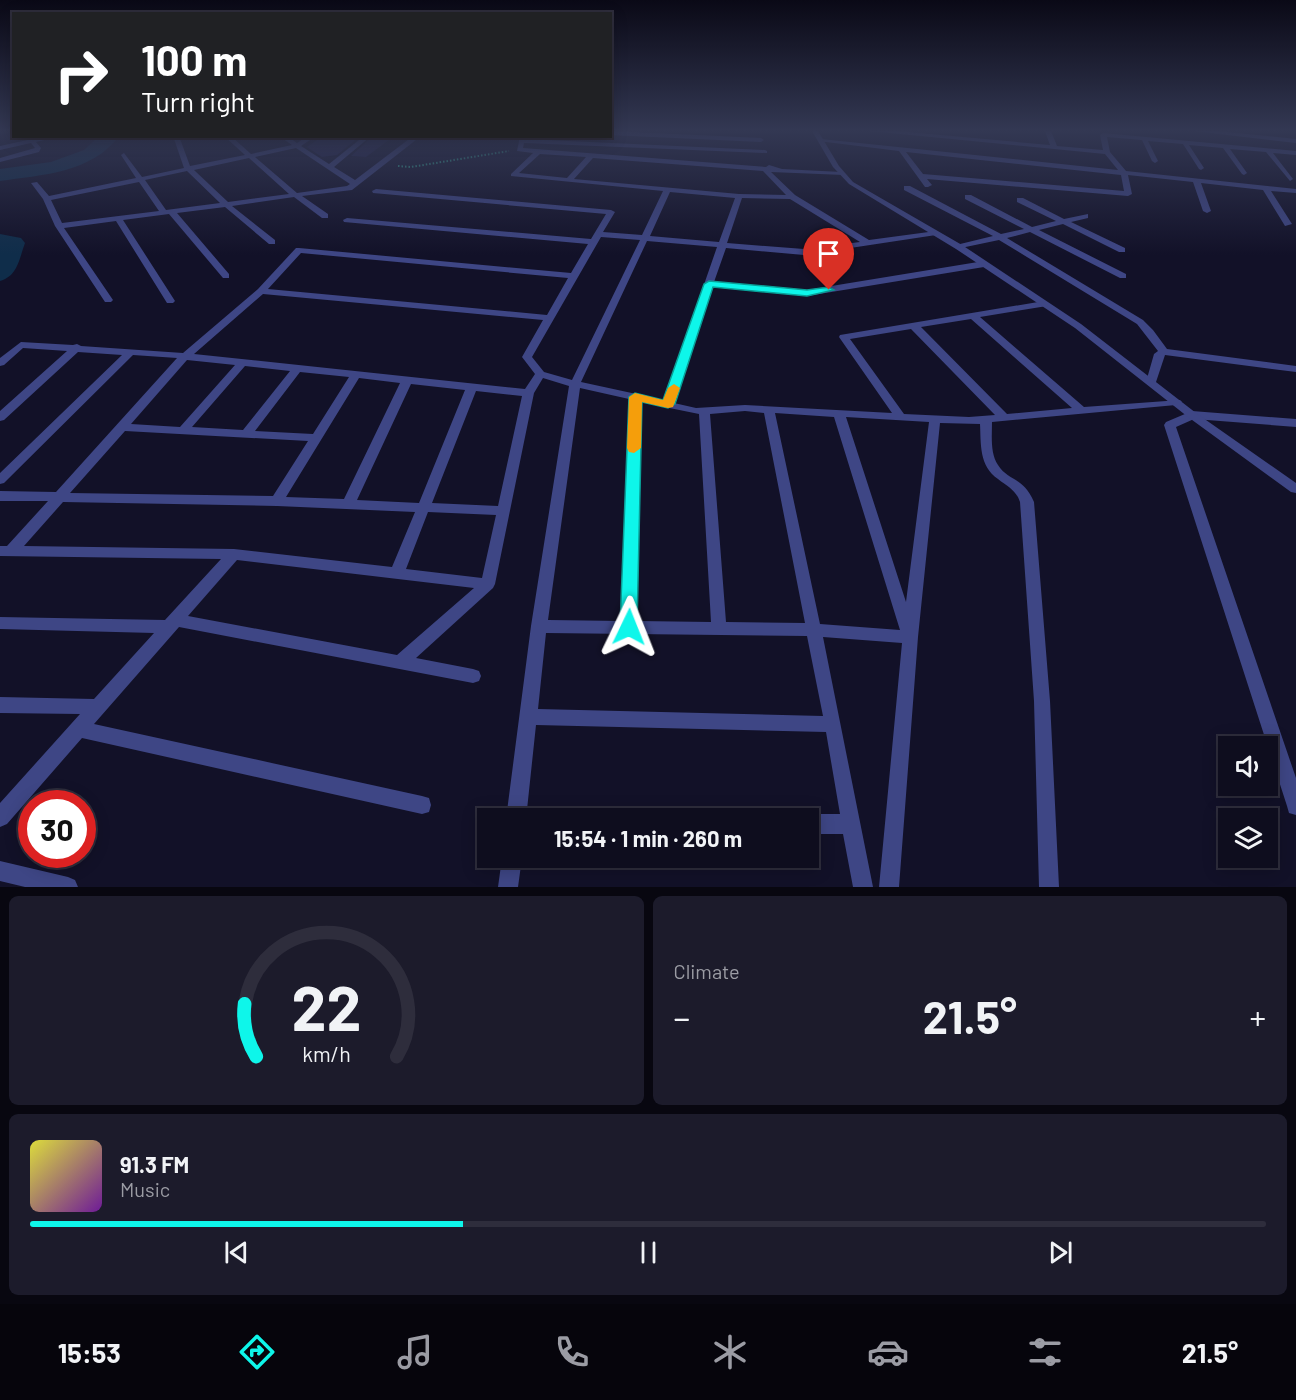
<!DOCTYPE html>
<meta charset="utf-8">
<style>
:root{--surface:#0e0d1e;--page:#1c1b2b;--text:#f1f3f6;--muted:#9b9ca4;--line:#2e2d3c;--accent:#0ef6ea}
body{margin:0;font-family:Barlow,sans-serif;background:var(--page);color:var(--text);height:100vh;display:flex;flex-direction:column;font-size:22px;white-space:nowrap}
*{box-sizing:border-box;margin:0}
p{font-size:20px;color:var(--muted)}
.icon{flex:none;width:33px;height:33px;fill:none;stroke:currentColor;stroke-width:2;stroke-linecap:round;stroke-linejoin:round}
.map{position:relative;height:887px;overflow:hidden}
.panel{display:flex;flex-direction:column;gap:9px;padding:9px;background:#080710;flex:1}
.panel>*{flex:none}
.guide{position:absolute;left:12px;top:12px;width:600px;height:126px;border-radius:0px;box-shadow:0 3px 15px #0003,0 0 0 2px var(--line);background:#202124;color:#fff;overflow:hidden}
.fabs{position:absolute;left:1218px;top:736px;display:grid;gap:12px}
.fabs a{display:grid;place-items:center;width:60px;height:60px;border-radius:0px;background:var(--surface);box-shadow:0 3px 15px #0003,0 0 0 2px var(--line);font-size:30px}
.speed{position:absolute;left:18px;top:790px;display:flex;gap:12px;font-size:30px;font-weight:700;text-align:center}
.speed>*{display:grid;place-content:center;width:78px;height:78px;border-radius:50%;background:var(--surface);box-shadow:0 3px 15px #0003,0 0 0 2px var(--line);line-height:1}
.speed .limit{border:9px solid #d22;background:#fff;color:#111}
.pin{position:absolute;display:grid;place-items:center;width:51px;height:51px;color:#fff;margin:-62px -26px;border-radius:50% 50% 50% 0;rotate:-45deg;box-shadow:0 0 6px #0007}
.pin .icon{rotate:45deg}
.me{position:absolute;width:66px;margin:-33px;rotate:2deg;stroke-linejoin:round;filter:drop-shadow(0 0 4px #0008)}
.turn{display:flex;align-items:center;gap:21px;height:126px;padding:0 30px;font-size:27px}
.turn .icon{width:78px;height:78px;stroke-width:2.5}
.turn b{display:block;font-size:42px;line-height:51px}
.big{font-size:45px;font-weight:700;line-height:1.1}
.panel .widget{flex:1;display:flex;flex-direction:column;justify-content:center;gap:9px;min-width:0;padding:0 21px;border-radius:9px;background:var(--page)}
.panel .dial{align-items:center;gap:0}
.dial svg{height:156px;overflow:visible;fill:none;stroke:var(--line);stroke-width:7;stroke-linecap:round;text-anchor:middle}
.dial text{fill:var(--text);stroke:none}
.song{display:flex;align-items:center;gap:18px}
.cover{width:72px;height:72px;border-radius:9px;background:linear-gradient(135deg,hsl(60 70% 55%),hsl(280 70% 35%))}
.played{height:6px;border-radius:3px;background:linear-gradient(90deg,var(--accent) 35%,var(--line) 35%)}
.keys{display:flex;justify-content:space-around;direction:ltr}
.heat{display:flex;justify-content:space-between;align-items:center;font-size:33px;direction:ltr}
.panel .tiles{flex:1;display:grid;gap:9px;grid-template-columns:1fr 1fr}
.widget:last-child{grid-column:span 2}
.trip{position:absolute;left:477px;top:808px;width:342px;height:60px;border-radius:0px;background:var(--surface);box-shadow:0 3px 15px #0003,0 0 0 2px var(--line);font-weight:700;line-height:60px;text-align:center}
.tabs{display:flex;height:96px;justify-content:space-around;align-items:center;background:#06050c;color:var(--muted)}
.tabs .icon{width:42px;height:42px}
.tabs .active{color:var(--accent)}
.tabs b{font-size:27px;color:var(--text)}
.map>svg:first-child{display:block}
</style>
<div class="map">
<svg width="1296" height="887" viewBox="0 0 1296 887">
<rect width="100%" height="100%" fill="#121128"/>
<g fill="none" stroke-linecap="round" stroke-linejoin="round">
<path fill="#0f2d4a" fill-rule="evenodd" d="M99,136h20c-27,37 -78,39 -119,45v-12l51,-7 33,-12z
M0,234l21,4 4,5c-6,16 -7,33 -25,38z"/>
</g>
<path fill="#201e49" d="M323,136h37l-23,19 -15,2 -15,-10z
M373,136h21l-28,21 -15,-1z"/>
<g fill="none" stroke-linecap="round" stroke-linejoin="round">
<path stroke="#35b79b" stroke-width="2" stroke-dasharray="1.5 2" stroke-linecap="butt" d="M398,166l13,1 98,-16"/>
<path fill="#3e4685" fill-rule="evenodd" d="M610,131l151,7 3,2 -3,2 -151,-7z
M870,131h27l153,14 -5,-14h6l6,15 46,4 -3,-15 3,-2 193,18v4l-23,-2 20,26 -3,2 -24,-29 -36,-3 17,24 -3,2 -2,-1 -19,-26 -34,-3 15,23 -3,2 -2,-1 -16,-25 -35,-3 10,20 -3,2 -3,-2 -10,-21 -35,-3 3,15 16,19 170,18v4l-25,-2 21,33 -7,2 -22,-36 -62,-7 10,28 -4,2 -4,-2 -10,-29 -65,-7 4,19 -4,2 -201,-17 5,6 -4,2h-3l-26,-36 -81,-10 3,-2 297,31 -13,-16zM906,152l215,23 3,16 -201,-17z
M1194,131h24l78,8v4z
M46,136h14l-24,6 5,6 -2,4 -39,10v-4l35,-10 -4,-5 -31,7v-4z
M173,136h6l11,30 55,-11 -21,-19h7l20,18 41,-9 -13,-9h8l10,7 11,-7h8l-15,10 28,18 35,-28h7l-37,31 21,13 58,-44h8l-69,54 -50,6 26,18v4h-6l-28,-21 -62,9 43,34v4h-6l-44,-37 -48,6 52,61v4h-6l-54,-64 -46,6 52,81 -2,2h-6l-51,-82 -52,7 49,72 -2,2h-6l-50,-76 -12,-27 -12,-16 6,-1 12,14 87,-18 -15,-23 3,-2 18,24 42,-9zM296,148l54,36 -3,2 -50,7 -42,-36zM249,158l40,36 -61,8 -34,-32zM187,171l33,32 -54,7 -21,-30zM139,182l20,29 -97,12 -11,-23z
M520,136h6l-1,3 240,11 2,1v2l-243,-10 -1,5 243,19 3,-2 13,4 60,3 3,2 -1,1 -73,-3 24,23 74,45 67,-9 4,2 -4,2 -132,20 -78,-7 -12,34 93,8 177,-29 4,3 -4,3 -177,29 -95,-9 -38,116 22,5 49,-3 147,8 -53,-76 1,-2 204,-34 5,3 -2,2 -67,11 104,90 96,-7 2,2 -6,3 -184,17c0,14 -2,31 6,43 11,17 25,11 36,37l16,199 9,186h-20l-5,-186 -14,-199c-4,-12 -12,-15 -22,-23 -19,-13 -17,-35 -18,-55l-40,-1 -22,214 -19,250h-20l23,-244 -79,-6 50,250h-20l-10,-53h-35v-15h-8l8,-5h32l-14,-82 -290,-7 -10,94h-20l25,-193 38,-240 -26,-8 -9,15 -39,191 -2,4 -77,70 57,11 6,2 2,5 -2,5 -6,2 -294,-56 -85,97 328,72 7,2 2,7 -2,7 -7,2 -340,-76 -75,86 -7,3v-24l80,-89 -80,-1v-16l94,2 60,-66 -154,-4v-12l165,3 56,-61 -221,-3v-10h7l41,-45h-48v-10l56,1 121,-134 -44,-3 -129,128 -4,1v-11l122,-118 -44,-3 -74,68 -4,1v-10l67,-60 -44,-3 -19,17 -4,1v-8l21,-16 52,3 4,-1 4,2 102,7 75,-64 38,-41h3l272,25 17,-29 -244,-22 -1,-2 4,-2 244,21 15,-25 -233,-21 -1,-2 4,-2 235,21 4,2 -12,20 39,3 21,-44 -152,-15v-2l22,-21 -16,-2zM540,154l46,3 -19,21 -48,-5zM593,158l170,13 23,24 -47,-1 -165,-15zM670,192l65,6 -16,44 -69,-6zM742,198l48,1 70,43 -56,7 -77,-6zM601,237l39,3 -68,140 -28,-8 -12,-15zM647,241l70,6 -53,153 -83,-18zM301,253l267,25 -21,37 -279,-26zM263,294l280,26 -21,37 13,17 -10,15 -331,-35zM971,319l101,89 -65,6 -86,-87zM911,329l84,86 -26,2 -65,-3 -54,-75zM187,360l48,5 -55,62 -49,-3zM245,366l45,5 -47,59 -51,-3zM300,372l49,5 -36,57 -58,-3zM359,378l41,5 -56,116 -58,-2zM411,384l54,6 -46,113 -62,-3zM580,388l49,11 -8,222 -73,-1zM476,391l46,5 -24,110 -66,-3zM640,402l59,12 12,208 -74,-1zM745,411l19,2 41,210 -79,-1 -16,-208zM775,413l59,4 66,213 -80,-6zM846,417l83,5 -23,180zM125,431l183,10 -35,55 -203,-3zM63,502l214,4 138,6 -23,55 -158,-18 -210,-3zM428,512l68,3 -14,63 -76,-9zM237,560l237,28 -77,67 -209,-39zM546,633l261,3 16,80 -285,-7z
M904,186h6l91,48 23,-5 -59,-30v-4h6l61,32 24,-6 -39,-19v-4h6l41,21 24,-5v4l-17,4 54,26v4h-6l-56,-28 -24,6 87,44v4h-6l-90,-46 -23,6 136,82 10,10 14,19 129,17v6l-131,-17 -9,27 -5,3 -4,-1 -1,-2 8,-28 4,-3 -21,-27 -138,-84 -43,9v-4l37,-9 -89,-46z
M1192,411l104,8v8l-102,-8 -18,8 120,351v37l-7,-2 -2,-7 -123,-381 2,-3z
M502,858h20l-4,29h-20z
M0,861l68,16 7,3 3,7h-53l-25,-6z"/>
<path fill="#3e4685" fill-rule="evenodd" d="M812,131h6l21,35 14,16 109,63 119,79 115,89 100,70v10l-5,-1 -103,-75 -113,-89 -119,-79 -107,-65 -16,-17z"/>
</g>
<linearGradient id="sky" x2="0" y2="1"><stop stop-color="#0a0916"/><stop offset="0.51" stop-color="#333853"/><stop offset="1" stop-color="#333853" stop-opacity="0"/></linearGradient>
<rect width="1296" height="255" fill="url(#sky)"/>
<path fill="#0ef6ea" stroke="#09a098" stroke-width="1.5" d="M709,281l98,9 22,-3 5,3 -27,6 -94,-9 -38,117 -7,4 -26,-6 -5,225 -2,5 -6,3 -7,-3 -2,-5 9,-230 6,-4 28,7 41,-116z"/>
<path fill="#f59e0b" d="M674,384l6,4 -7,19 -5,1 -26,-6 -1,46 -7,5 -5,-1 -2,-4 2,-51 6,-4 28,7 5,-12z"/>
</svg>
<div class="fabs">
<a><svg class="icon" aria-label="sound" viewBox="0 0 24 24"><path d="M4 9h4l5-4v14l-5-4H4zM17 9q2 3 0 6"/></svg></a>
<a><svg class="icon" aria-label="layers" viewBox="0 0 24 24"><path d="M12 4l9 5-9 5-9-5zM3 14l9 5 9-5"/></svg></a>
</div>
<div class="speed"><div class="limit">30</div></div>
<div class="pin" style="left:829px;top:290px;background:#d93025"><svg class="icon" aria-label="arrive" viewBox="0 0 24 24"><path d="M6 21V4h12l-3 4 3 4H6"/></svg></div>
<svg class="me" style="left:629px;top:627px" viewBox="-20 -20 40 40"><path d="M0-17L14 15 0 8-14 15z" fill="#0ef6ea" stroke="#fff" stroke-width="4"/></svg>
<div class="trip">15:54 · 1 min · 260 m</div>
<div class="guide">
<div class="turn"><svg class="icon" aria-label="right" viewBox="0 0 24 24"><path d="M7 20v-9h11M14 6l5 5-5 5"/></svg><div><b>100 m</b>Turn right</div></div>
</div>
</div>
<section class="panel">
<div class="tiles">
<div class="widget dial"><svg viewBox="0 0 100 80">
<path d="M14 69A42 42 0 1 1 86 69"/>
<path d="M14 69A42 42 0 0 1 8 42" stroke="#0ef6ea"/>
<text x="50" y="56" font-size="32" font-weight="700">22</text>
<text x="50" y="72" font-size="11">km/h</text>
</svg></div>
<div class="widget"><p>Climate</p>
<div class="heat"><a>−</a><b class="big">21.5°</b><a>+</a></div>
</div>
<div class="widget">
<div class="song"><i class="cover"></i><div><b>91.3 FM</b><p>Music</p></div></div>
<div class="played"></div>
<div class="keys"><svg class="icon" aria-label="previous" viewBox="0 0 24 24"><path d="M18 5L8 12l10 7zM5 5v14"/></svg><svg class="icon" aria-label="pause" viewBox="0 0 24 24"><path d="M8 5v14M16 5v14"/></svg><svg class="icon" aria-label="next" viewBox="0 0 24 24"><path d="M6 5l10 7-10 7zM19 5v14"/></svg></div>
</div>
</div>
</section>
<nav class="tabs">
<b>15:53</b>
<svg class="icon active" aria-label="directions" viewBox="0 0 24 24"><path d="M12 3l9 9-9 9-9-9zM9 14v-3h6M13 9l2 2-2 2"/></svg>
<svg class="icon" aria-label="music" viewBox="0 0 24 24"><path d="M9 18V5l10-2v13"/><circle cx="6" cy="18" r="3"/><circle cx="16" cy="16" r="3"/></svg>
<svg class="icon" aria-label="phone" viewBox="0 0 24 24"><path d="M5 4h4l2 5-3 2q2 4 5 5l2-3 5 2v4C11 20 4 13 5 4z"/></svg>
<svg class="icon" aria-label="climate" viewBox="0 0 24 24"><path d="M12 3v18M4 7l16 10M4 17L20 7"/></svg>
<svg class="icon" aria-label="car" viewBox="0 0 24 24"><path d="M5 17H2v-5l4-1 3-4h7l3 4 3 1v5h-3M9 17h6M6 11h13"/><circle cx="7" cy="17" r="2"/><circle cx="17" cy="17" r="2"/></svg>
<svg class="icon" aria-label="filters" viewBox="0 0 24 24"><path d="M4 7h16M4 17h16"/><circle cx="9" cy="7" r="2"/><circle cx="15" cy="17" r="2"/></svg>
<b>21.5°</b>
</nav>
